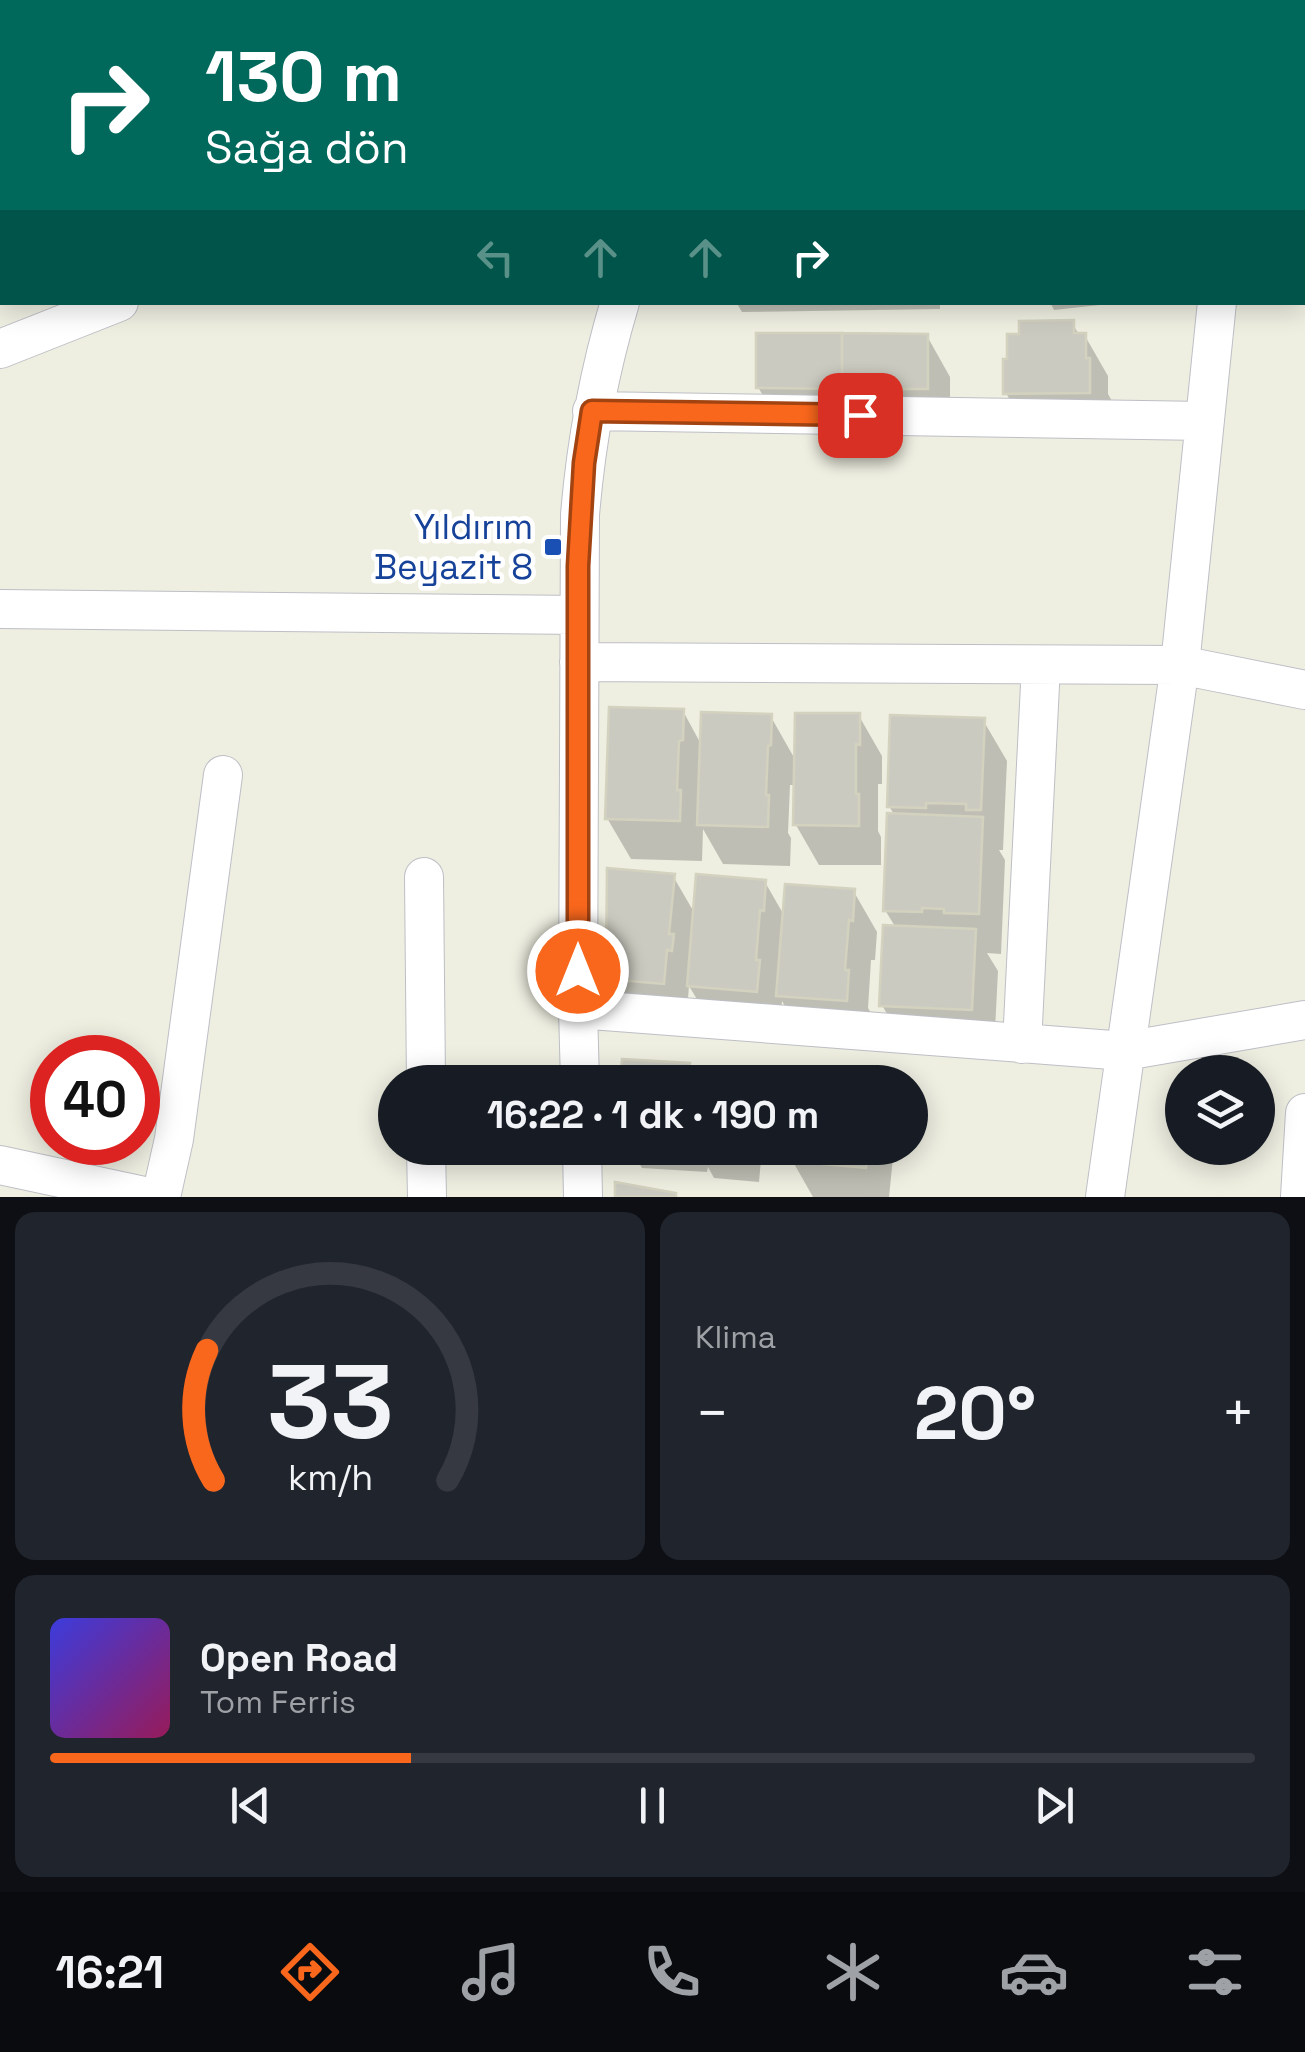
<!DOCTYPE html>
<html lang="tr">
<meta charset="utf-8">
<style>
:root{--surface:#171b24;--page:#20242c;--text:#f1f3f6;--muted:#9ea1a6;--line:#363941;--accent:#f9671c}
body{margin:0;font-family:"Space Grotesk",sans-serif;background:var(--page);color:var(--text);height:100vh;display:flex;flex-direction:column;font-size:38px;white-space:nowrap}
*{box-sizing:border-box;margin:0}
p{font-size:32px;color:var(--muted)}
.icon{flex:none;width:55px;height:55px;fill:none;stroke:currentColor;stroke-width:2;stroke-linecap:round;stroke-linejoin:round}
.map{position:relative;height:1197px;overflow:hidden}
.details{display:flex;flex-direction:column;gap:15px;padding:15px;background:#0d0f14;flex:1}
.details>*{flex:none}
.hud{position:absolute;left:0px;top:0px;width:1305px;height:305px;box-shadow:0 5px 25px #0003;background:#00695c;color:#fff;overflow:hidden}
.buttons{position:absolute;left:1165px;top:1055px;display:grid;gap:20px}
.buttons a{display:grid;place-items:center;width:110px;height:110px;border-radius:50%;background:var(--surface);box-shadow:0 5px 25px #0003;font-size:50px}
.speed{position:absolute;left:30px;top:1035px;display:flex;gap:20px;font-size:50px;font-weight:700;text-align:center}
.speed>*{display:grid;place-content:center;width:130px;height:130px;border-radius:50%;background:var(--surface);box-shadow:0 5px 25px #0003;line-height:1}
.speed .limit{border:15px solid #d22;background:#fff;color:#111}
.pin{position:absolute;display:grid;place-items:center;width:85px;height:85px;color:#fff;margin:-42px;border-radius:20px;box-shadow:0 5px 15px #0006}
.me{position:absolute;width:110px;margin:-55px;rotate:0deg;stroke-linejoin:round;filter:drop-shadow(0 0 8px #0008)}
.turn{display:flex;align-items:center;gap:35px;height:210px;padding:0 40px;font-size:45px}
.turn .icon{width:130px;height:130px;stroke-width:2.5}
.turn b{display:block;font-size:70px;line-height:85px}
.lanes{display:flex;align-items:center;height:95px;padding:0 40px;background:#0003;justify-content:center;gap:50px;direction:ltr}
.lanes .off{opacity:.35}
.big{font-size:75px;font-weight:700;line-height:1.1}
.details .card{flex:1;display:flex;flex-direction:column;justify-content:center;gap:15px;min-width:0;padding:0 35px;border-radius:20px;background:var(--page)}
.details .dial{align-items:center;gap:0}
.dial svg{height:260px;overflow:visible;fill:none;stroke:var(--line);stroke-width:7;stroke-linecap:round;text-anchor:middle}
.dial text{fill:var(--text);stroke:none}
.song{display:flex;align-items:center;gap:30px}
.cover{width:120px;height:120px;border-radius:15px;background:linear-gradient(135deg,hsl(240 70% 55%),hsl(330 70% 35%))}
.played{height:10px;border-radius:5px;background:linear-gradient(90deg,var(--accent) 30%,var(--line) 30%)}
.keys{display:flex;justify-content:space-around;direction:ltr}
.heat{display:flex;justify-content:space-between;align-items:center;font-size:55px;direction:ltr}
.details .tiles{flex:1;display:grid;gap:15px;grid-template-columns:1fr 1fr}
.card:last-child{grid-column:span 2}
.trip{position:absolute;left:378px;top:1065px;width:550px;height:100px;border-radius:50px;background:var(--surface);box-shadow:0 5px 25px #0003;font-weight:700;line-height:100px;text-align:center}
.tabs{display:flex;height:160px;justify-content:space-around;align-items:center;background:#090b0e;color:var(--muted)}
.tabs .icon{width:70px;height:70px}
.tabs .selected{color:var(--accent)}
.tabs b{font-size:45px;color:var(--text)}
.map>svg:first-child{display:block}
</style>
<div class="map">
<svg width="1305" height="1197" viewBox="0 0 1305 1197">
<rect width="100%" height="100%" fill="#eeeee1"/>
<path fill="#0003" d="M1297,0h8v44l-3,-4v-38h-5z
M736,302h204v7l-198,3z
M1050,302h77l-73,8z
M1072,323l8,13h5l23,40v18l4,7 -83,33 -23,-41z
M927,336l23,41v52l-169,-2 -23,-40z
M683,711l19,35 69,-29 25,44 63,-45 23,40v28h-4v47l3,6v28h-62l-23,-40v-40h-6l-2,48 3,5 -1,28 -67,-2 -20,-35 -1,32 -71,-2 -24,-41z
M983,720l24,41 -4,89h-4l6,10 -4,94 -14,-1 11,18 -4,79 -89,-4 -23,-41 14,-77 -11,-18 10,-94 -6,-10z
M673,876l22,38 70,-32 20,35 69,-25 23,40 -2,28h-4l-3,48 3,5 -69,23 -20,-35 -3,30 -66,-5 -24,-40 -3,38 -54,-5 -24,-41z
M624,1061l65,5 9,15 18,1h-94z
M630,1148h132l-3,34 -45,-4 -6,-11 -1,5 -65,-4z
M794,1148h100l-5,49h-76l-21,-37z"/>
<path fill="#cbcac0" stroke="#d3d2bf" stroke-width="2.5" d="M1074,320v13h12v25h4v35l-87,1v-35h4v-25h12v-13z
M756,333h86v56l-86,-1z
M842,333l86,1v55h-86z
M609,707l75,2 -1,31 -4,1 -2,49h4l-1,31 -75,-2z
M701,712l71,2 -1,31 -3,1 -2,49h3l-1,32 -71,-2z
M795,713h65v32l-4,-1v50h3v32l-66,-1z
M890,715l95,3 -4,92h-15v-6l-40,-1v5l-39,-1z
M887,813l96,4 -4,97 -35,-1v-4l-22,-1v4l-39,-1z
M607,868l68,6 -6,60h5l-2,17 -5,-1 -3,34 -58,-5z
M696,874l70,6 -2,31 -4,-1 -4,50h4l-3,32 -70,-6z
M785,884l70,5 -2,32 -4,-1 -4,50h4l-2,31 -71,-5z
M883,925l93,4 -4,81 -93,-4z
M622,1059l68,4 -1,19h-69z
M798,1075l75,7h-76z
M791,1148h77l-2,20 -76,-7z
M615,1182l61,11v4h-61z"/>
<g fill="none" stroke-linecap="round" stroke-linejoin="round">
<defs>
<path id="minor" d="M709,2l1,-2
M1240,2v-2
M1302,94h3
M0,221h2
M0,349l119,-47
M592,411l613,10
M0,609l579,6
M579,662l601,3 125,25
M424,877l2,205
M578,1009l547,42 180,-31
M1022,1044l19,-379
M580,1082l-2,-73 2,-494c6,-73 19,-143 40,-213
M426,1148l1,49
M582,1148l1,49
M0,1165l149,32
M161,1197l13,-58 49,-364
M1105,1197l75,-532 37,-363
M1300,1197l5,-84"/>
</defs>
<use href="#minor" stroke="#bebfc6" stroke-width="40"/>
<use href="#minor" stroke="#fff" stroke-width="38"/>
</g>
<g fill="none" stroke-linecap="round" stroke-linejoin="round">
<defs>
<path id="route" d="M578,971v-405l6,-103 8,-52 268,4"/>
</defs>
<use href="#route" stroke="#a24312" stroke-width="25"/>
<use href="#route" stroke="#f9671c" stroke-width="18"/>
</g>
<rect fill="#1a4fb4" stroke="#fff" stroke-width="4" x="543" y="537" width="20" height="20" rx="5"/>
<g text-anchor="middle" stroke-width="9" stroke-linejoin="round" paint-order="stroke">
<g font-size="35" fill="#164399" stroke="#fff" text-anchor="end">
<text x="533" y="539">Yıldırım<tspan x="533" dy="40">Beyazit 8</tspan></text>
</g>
</g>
</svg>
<div class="buttons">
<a><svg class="icon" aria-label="layers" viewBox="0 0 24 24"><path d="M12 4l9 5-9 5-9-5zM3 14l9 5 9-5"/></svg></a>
</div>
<div class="speed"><div class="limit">40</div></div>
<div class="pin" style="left:860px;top:415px;background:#d93025"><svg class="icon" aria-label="arrive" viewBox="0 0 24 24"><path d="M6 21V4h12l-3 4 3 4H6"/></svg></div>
<svg class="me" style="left:578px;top:971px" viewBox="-20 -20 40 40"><circle r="17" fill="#f9671c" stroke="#fff" stroke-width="3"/><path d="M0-11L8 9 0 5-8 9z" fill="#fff"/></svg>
<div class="trip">16:22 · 1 dk · 190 m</div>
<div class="hud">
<div class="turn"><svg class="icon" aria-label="right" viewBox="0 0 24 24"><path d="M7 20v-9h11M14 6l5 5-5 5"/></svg><div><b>130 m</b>Sağa dön</div></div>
<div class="lanes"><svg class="icon off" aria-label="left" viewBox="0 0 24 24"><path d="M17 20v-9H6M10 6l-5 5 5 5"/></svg><svg class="icon off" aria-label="ahead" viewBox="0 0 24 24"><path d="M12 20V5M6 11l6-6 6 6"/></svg><svg class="icon off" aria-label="ahead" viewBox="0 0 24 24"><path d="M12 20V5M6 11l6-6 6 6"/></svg><svg class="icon" aria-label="right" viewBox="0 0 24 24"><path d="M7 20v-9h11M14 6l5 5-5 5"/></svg></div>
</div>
</div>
<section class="details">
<div class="tiles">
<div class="card dial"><svg viewBox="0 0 100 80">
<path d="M14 69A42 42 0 1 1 86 69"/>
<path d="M14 69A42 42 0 0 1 12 29" stroke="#f9671c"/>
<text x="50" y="56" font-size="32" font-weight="700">33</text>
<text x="50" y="72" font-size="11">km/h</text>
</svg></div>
<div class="card"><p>Klima</p>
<div class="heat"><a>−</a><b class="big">20°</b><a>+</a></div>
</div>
<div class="card">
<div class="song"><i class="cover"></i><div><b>Open Road</b><p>Tom Ferris</p></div></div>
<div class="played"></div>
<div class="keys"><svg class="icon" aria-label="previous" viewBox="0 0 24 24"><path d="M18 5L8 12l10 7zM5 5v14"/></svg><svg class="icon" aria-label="pause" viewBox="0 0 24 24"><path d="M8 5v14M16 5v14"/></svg><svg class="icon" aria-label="next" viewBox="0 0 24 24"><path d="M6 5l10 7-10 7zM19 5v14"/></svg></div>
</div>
</div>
</section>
<nav class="tabs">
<b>16:21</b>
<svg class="icon selected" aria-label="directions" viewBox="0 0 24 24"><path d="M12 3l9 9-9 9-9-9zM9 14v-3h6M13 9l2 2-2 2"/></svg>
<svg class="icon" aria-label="music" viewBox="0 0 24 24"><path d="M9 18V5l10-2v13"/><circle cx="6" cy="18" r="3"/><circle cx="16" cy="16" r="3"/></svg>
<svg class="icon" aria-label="phone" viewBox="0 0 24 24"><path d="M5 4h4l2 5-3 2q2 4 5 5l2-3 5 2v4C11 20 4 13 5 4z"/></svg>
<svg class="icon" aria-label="climate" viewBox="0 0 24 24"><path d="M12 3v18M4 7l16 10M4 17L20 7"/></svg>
<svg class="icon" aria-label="car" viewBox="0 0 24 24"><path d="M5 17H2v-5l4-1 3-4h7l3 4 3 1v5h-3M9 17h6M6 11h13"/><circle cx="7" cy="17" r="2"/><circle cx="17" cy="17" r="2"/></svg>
<svg class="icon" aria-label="filters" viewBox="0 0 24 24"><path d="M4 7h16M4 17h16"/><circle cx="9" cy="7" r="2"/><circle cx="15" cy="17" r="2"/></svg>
</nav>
